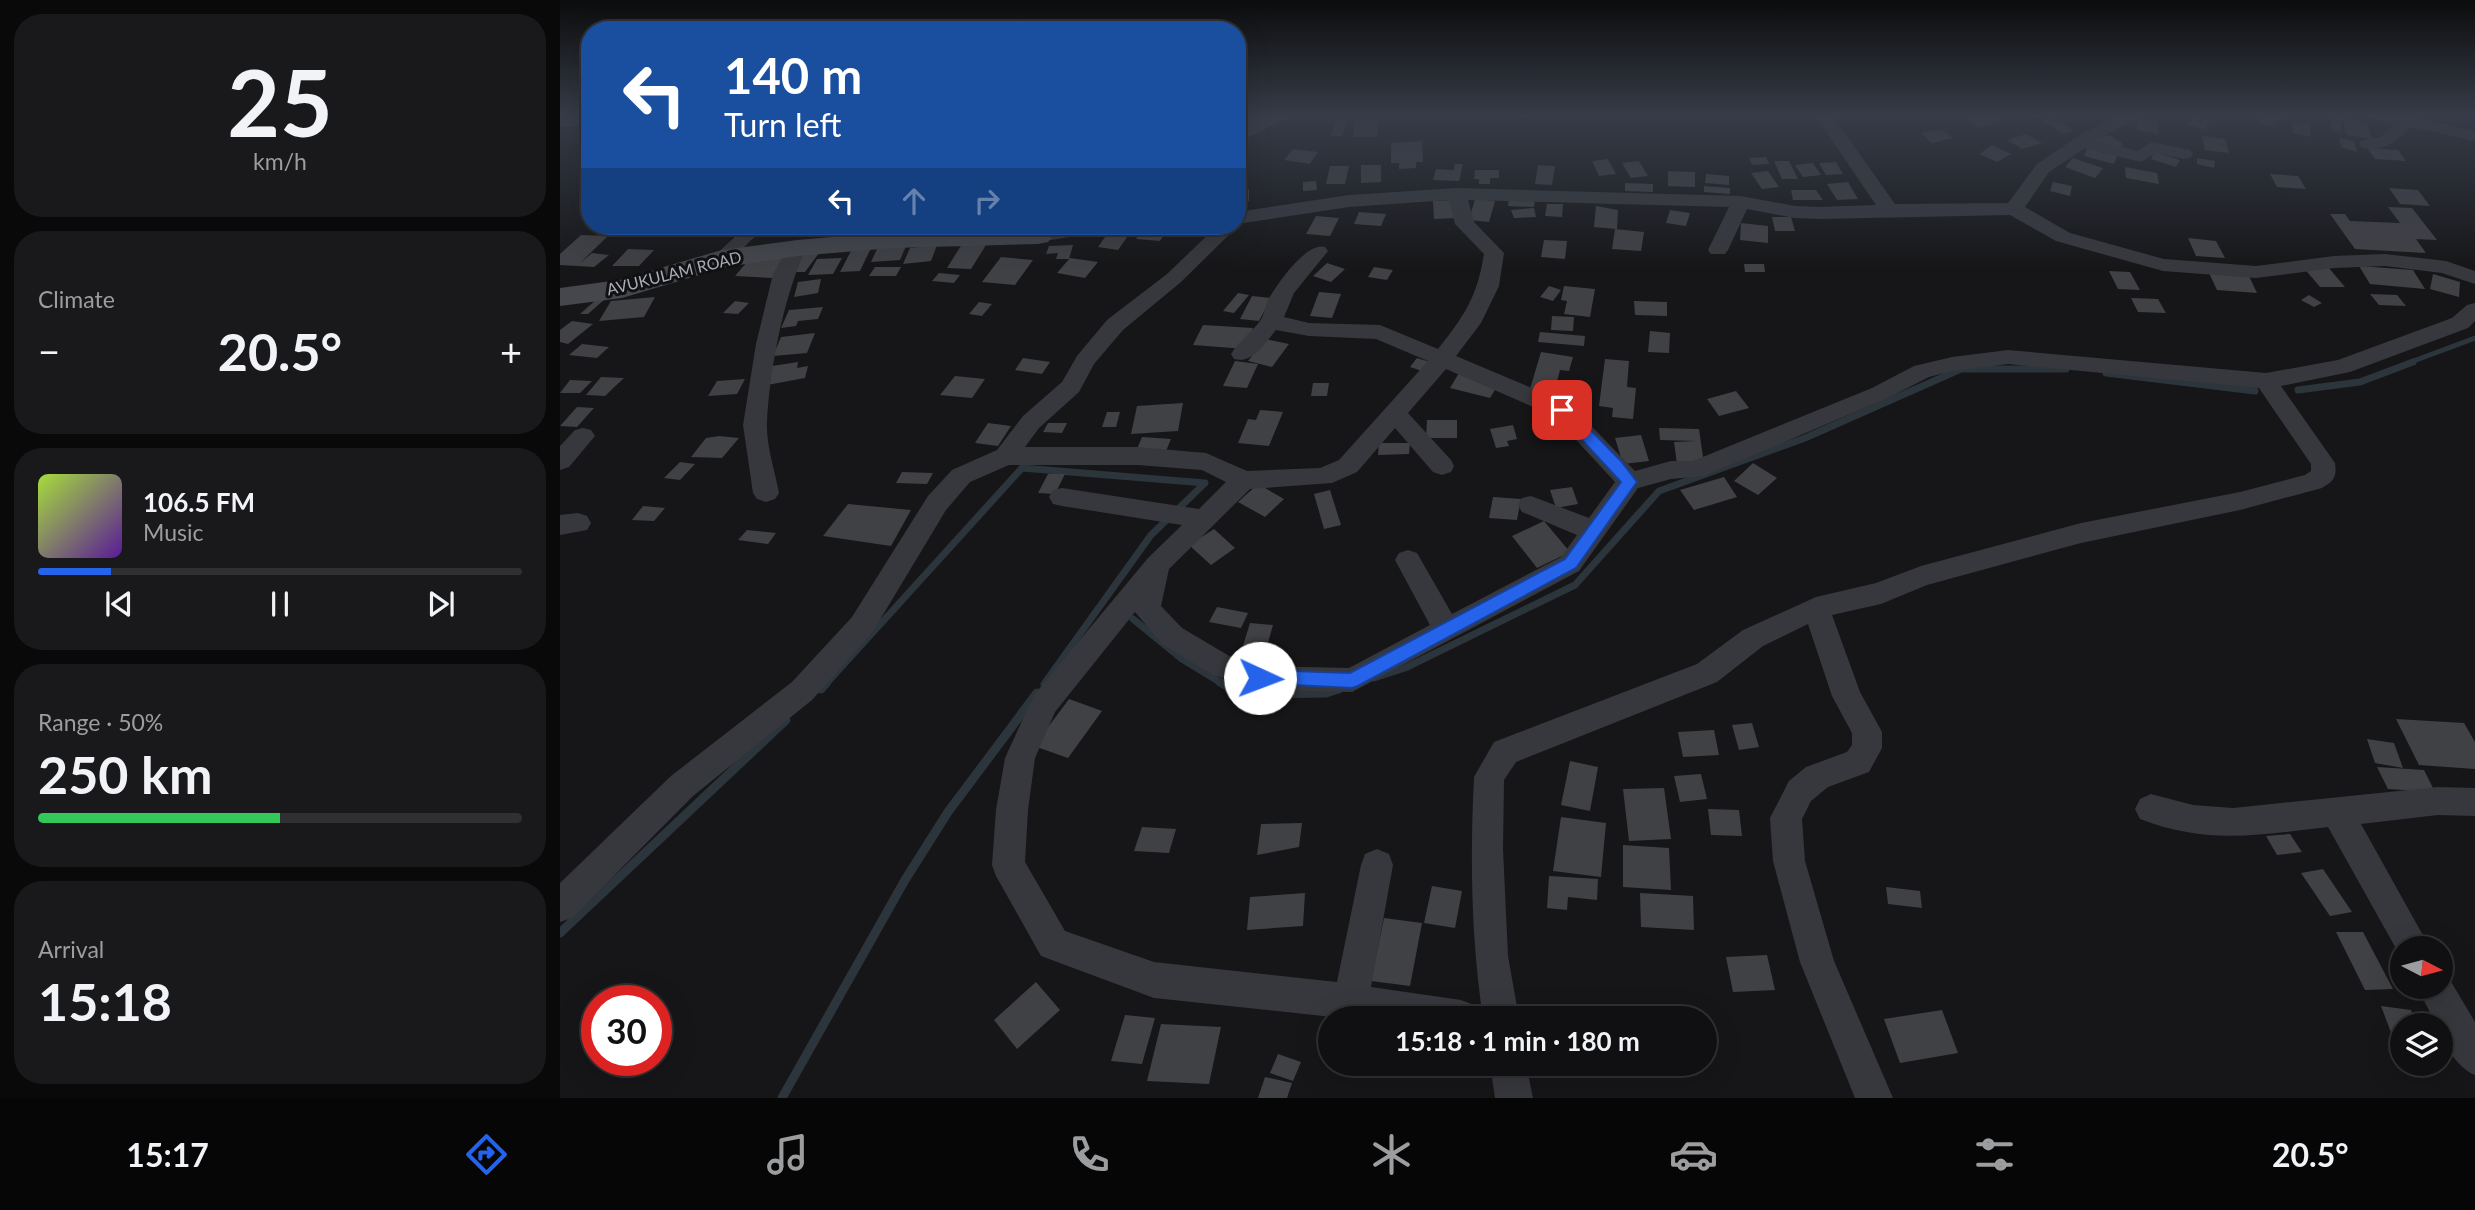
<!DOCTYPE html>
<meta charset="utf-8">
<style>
:root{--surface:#101012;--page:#19191b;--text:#f1f3f6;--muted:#9c9d9f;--line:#303032;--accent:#2563eb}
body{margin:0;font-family:Lato,sans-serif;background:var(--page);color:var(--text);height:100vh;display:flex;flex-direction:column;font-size:26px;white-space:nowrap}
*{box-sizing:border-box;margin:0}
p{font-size:23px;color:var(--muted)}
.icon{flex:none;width:38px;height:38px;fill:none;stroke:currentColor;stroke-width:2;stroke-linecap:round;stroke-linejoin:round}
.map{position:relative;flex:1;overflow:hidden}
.sheet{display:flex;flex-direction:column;gap:14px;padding:14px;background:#09090a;width:560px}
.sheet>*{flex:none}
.guide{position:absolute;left:21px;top:21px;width:665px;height:214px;border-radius:28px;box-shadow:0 7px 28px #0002,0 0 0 2px var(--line);background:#1a4fa0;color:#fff;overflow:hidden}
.needle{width:46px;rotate:96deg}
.buttons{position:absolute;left:1830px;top:936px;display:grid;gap:14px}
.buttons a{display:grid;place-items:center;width:63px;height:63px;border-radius:50%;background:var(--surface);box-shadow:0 7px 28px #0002,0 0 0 2px var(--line);font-size:35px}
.speed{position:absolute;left:21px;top:985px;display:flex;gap:14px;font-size:35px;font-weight:700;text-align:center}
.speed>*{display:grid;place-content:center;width:91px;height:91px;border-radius:50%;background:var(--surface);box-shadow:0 7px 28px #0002,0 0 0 2px var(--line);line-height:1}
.speed .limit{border:10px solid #d22;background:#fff;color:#111}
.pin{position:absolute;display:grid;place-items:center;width:60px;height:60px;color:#fff;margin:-30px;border-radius:14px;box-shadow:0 4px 10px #0006}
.me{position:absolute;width:77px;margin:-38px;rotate:92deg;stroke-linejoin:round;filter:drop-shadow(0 0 5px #0008)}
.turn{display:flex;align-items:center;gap:24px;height:147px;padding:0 28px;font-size:32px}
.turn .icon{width:91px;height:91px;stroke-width:2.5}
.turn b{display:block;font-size:49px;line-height:60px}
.lanes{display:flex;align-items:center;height:66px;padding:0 28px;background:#0003;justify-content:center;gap:35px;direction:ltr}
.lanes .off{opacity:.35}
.big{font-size:52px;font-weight:700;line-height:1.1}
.sheet .widget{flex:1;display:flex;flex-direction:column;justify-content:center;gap:10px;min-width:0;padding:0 24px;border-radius:28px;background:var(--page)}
.sheet .dial{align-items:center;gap:0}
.dial b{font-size:91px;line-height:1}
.song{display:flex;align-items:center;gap:21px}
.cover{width:84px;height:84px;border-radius:10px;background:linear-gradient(135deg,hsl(80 70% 55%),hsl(270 70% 35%))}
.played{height:7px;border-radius:4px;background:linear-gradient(90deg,var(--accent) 15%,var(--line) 15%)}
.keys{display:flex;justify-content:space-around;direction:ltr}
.heat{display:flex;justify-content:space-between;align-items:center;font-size:38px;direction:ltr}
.charge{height:10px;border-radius:5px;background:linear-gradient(90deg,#34c759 50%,var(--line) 0)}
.trip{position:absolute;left:758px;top:1006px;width:399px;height:70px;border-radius:35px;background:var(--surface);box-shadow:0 7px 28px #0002,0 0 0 2px var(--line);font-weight:700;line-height:70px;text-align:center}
.dock{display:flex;height:112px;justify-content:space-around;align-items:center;background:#060607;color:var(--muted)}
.dock .icon{width:49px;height:49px}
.dock .current{color:var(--accent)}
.dock b{font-size:32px;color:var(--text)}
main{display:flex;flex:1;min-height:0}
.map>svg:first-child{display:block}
</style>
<main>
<section class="sheet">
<div class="widget dial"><b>25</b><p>km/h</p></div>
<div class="widget"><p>Climate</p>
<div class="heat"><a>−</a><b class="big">20.5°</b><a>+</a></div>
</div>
<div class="widget">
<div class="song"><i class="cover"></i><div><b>106.5 FM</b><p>Music</p></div></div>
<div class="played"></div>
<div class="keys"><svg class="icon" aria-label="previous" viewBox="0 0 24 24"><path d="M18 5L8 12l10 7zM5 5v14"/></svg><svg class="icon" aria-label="pause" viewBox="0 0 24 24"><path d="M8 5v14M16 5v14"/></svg><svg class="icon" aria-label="next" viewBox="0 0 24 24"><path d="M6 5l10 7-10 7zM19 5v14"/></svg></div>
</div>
<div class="widget"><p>Range · 50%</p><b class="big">250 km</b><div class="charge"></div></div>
<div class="widget"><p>Arrival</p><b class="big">15:18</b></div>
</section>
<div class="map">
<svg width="1915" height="1098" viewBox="0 0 1915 1098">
<rect width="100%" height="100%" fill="#161618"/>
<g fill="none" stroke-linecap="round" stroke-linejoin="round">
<path stroke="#2c353c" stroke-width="5" d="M1848,363l67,-25"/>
<path stroke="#2c353c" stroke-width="7" d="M1546,373l149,18
M1738,390l62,-8 53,-20
M573,619l49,40 41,25
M814,678l31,-10 170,-83 84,-94 146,-53 156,-69h105
M266,684l196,-216 183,15 -54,52 -107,149"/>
<path stroke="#2c353c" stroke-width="9" d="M660,682l20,12 86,-1 13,-4
M261,689l6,-7
M0,933l226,-213
M222,1098l123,-218 43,-68 89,-119"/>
</g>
<path fill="#404145" d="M1417,115h16l9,6 -23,7 -13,-9z
M1700,115l21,2v3l-4,-1 -1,8 -17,-4z
M1771,115h10v18l-10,-2z
M23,117l-7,9 -16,1v-8z
M1636,117l15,5 -8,8 -16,-6z
M1494,118l20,13 -11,3 -20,-13z
M1578,118l20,3v13l-21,-4z
M1783,119l17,1 1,3 6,1 5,15 -25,-4z
M776,120l12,1 -6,15h-11z
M795,121h24l-2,16h-24z
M1732,121l18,4 1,12 -18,-4z
M1381,129l12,9 -21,5 -11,-10z
M1466,134l16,9 -20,6 -15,-9z
M1550,135l14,10 -17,4 -14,-10z
M1642,136l23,3 4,14 -24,-3z
M1779,138l15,3 3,11 -16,-5z
M862,141l1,21h-7v6l-17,1v-6h-8v-20z
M1432,145l19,9 -14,8 -18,-8z
M1527,148l30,8 -3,8 -30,-8z
M1807,148l31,2 8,11 -31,-2z
M733,149l25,3 -8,12 -26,-4z
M1595,152l25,8 -4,7 -25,-8z
M1206,157l3,7 -17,1 -3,-7z
M1513,158l30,10 -8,10 -30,-11z
M1637,158l18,3 -1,7 -17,-4z
M1048,159l8,15 -17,2 -7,-15z
M1079,161l9,15 -17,2 -9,-15z
M1214,161h15l9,18h-16z
M1276,162l7,12 -17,1 -7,-12z
M1253,163l8,12 -18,2 -8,-12z
M895,164h8l-4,17 -26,-1 3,-11 18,1z
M801,165h20v17l-20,1z
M978,165l17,1 -3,19 -17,-1z
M770,166h19l-4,18h-19z
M1565,167l32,6 2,11 -33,-6z
M915,170h24v8h-9v6h-11v-5h-5z
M1108,171l27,1v15l-27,-1z
M1208,171l11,16 -17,2 -11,-16z
M1146,174l23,2v9l-24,-2z
M1710,174l28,2 8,13 -29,-2z
M756,181l1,9 -14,1v-9z
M1288,182l10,17 -21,1 -10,-16z
M1493,182l19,4 -2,10 -20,-5z
M1065,183l28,1v8l-28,-1z
M1144,186l26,2v6l-26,-2z
M1829,188l29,2 12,16 -30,-2z
M689,189v12l-12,1v-12z
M1231,190h25l7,10h-30z
M949,198l26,1 -1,8 -26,-1z
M915,199l20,2 -6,21 -20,-2z
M896,200l1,18 -23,1 -1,-18z
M987,204h16l-1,13 -17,-1z
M1036,206l22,4 -1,19 -23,-2z
M1828,207l24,1 25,32 -21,-1 10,14 -71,-4 -25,-35h15l5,7 50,2z
M974,208l2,9 -22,1 -3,-8z
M1110,210l20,3 -4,13 -20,-3z
M799,212l27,2 -5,12 -27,-2z
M756,216l23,2 -9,18 -24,-2z
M1212,217h19l4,14h-20z
M1181,223l27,3v17l-28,-3z
M1055,229l29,3 -3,19 -29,-2z
M550,230l20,3 -12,17 -20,-3z
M581,230l25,2 -6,9 -24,-2z
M21,235l27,1 -29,28 13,-11 17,2 -15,12 -34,-2v-11z
M1628,238l28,3 9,17 -29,-2z
M984,240l23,1 -2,18 -24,-2z
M402,244l24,1 -15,24 -24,-1z
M377,245l-6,16 -28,3 7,-16z
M513,245l-4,14h-13l2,-6 -12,1 3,-8z
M346,246l-6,14 -29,2 7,-15z
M311,248l-11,23 -20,1 12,-23z
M68,249l26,1 -15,16h-27z
M242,253h17l-14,19h-17z
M193,255l36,2 -17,21 -37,-2z
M441,257l32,3 -18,25 -33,-3z
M282,258l-9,16 -25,1 9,-16z
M510,258l28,4 -13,16 -28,-5z
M767,263l18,6 -14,13 -18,-6z
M1184,264h20l1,8h-20z
M1799,266l54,4 12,19 -55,-5z
M315,267h26l-5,9h-27z
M814,267l19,3 -6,10 -19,-3z
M1743,267h25l17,20h-25z
M1549,271l21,1 10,18 -22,-1z
M379,273l21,2 -6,8 -22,-2z
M1649,273l40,3 8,17 -40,-3z
M1873,274l27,8 -1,15 -29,-8z
M261,279l-3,14 -24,4 4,-15z
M989,286l12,4 -8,11 -13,-4z
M1004,286l31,3 -5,28 -26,-3 3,-13 -6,-1z
M759,292l22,2 -9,24 -22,-2z
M678,293l11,2 -15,18 -11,-2z
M1810,294l27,1 9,11 -27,-1z
M1749,295l13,8 -8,4 -13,-7z
M692,296l19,2 -12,23 -19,-2z
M95,297l-11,20 -45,4 12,-20z
M1571,298l27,1 8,14 -28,-1z
M37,299l7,1 -16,14h-8z
M175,301l14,2 -11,11 -15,-1z
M1074,301l33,1v14l-32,-1z
M419,302l13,2 -10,12 -13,-2z
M263,307l-5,12 -20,2 -2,5 -15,2 8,-18z
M992,316l22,1 -1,14 -22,-1z
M12,321l21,3 -25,20 -8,-2v-12z
M643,325l50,3 -8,21 -52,-4z
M1090,331l20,2 -1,20 -21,-1z
M980,332l45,4 -1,10 -46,-4z
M255,333l-8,20 -34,3 8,-19z
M705,339l24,5 -17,23 -24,-6z
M22,344l27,3 -12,11 -28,-3z
M981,352l32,5 -4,14 -9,-1 -6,23 -24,-4z
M463,358l27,4 -8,12 -27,-4z
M857,358l16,5 -8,9 -15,-5z
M1045,359l24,2 -2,26 9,1 -3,31 -21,-2 1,-9 -14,-2z
M675,361l23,3 -11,24 -24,-2z
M238,362l-1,6 11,-2 -3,12 -38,7 5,-19z
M899,373l40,10 -9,15 -40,-10z
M395,376l30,3 -13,19 -32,-3z
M41,377l23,1 -19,18 -19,-1z
M185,379l-8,15 -29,2 9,-15z
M10,380l22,1 -12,12h-20z
M753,383h16l-2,13h-16z
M1176,391l13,17 -30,8 -12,-17z
M623,403l-5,28 -47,3 6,-28z
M17,407l17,1 -17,19 -17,-1z
M700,410l23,2 -14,34 -31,-3 10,-24 8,1z
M547,412h13l-4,15h-14z
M867,420h30v18h-31z
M428,423l23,3 -13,20 -23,-3z
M488,423h19l-5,10 -19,-1z
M953,425l4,14 -10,2 2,5 -13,2 -6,-19z
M1099,428l40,1 5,35h-27l-3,-22 22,-1 -36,-1z
M1081,435l8,26 -26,3 -8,-26z
M159,436l20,2 -17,20 -31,-1 15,-19z
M582,437l29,2 -5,12 -29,-2z
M819,443h31l-1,11 -31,1z
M120,462l15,2 -15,16 -16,-2z
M1193,463l24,15 -19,17 -24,-14z
M342,472l31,1 -6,11 -31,-1z
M488,474h17l-10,20 -17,-1z
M1164,477l13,20 -43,13 -14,-20z
M698,484l26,15 -19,18 -27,-15z
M1012,487l6,17 -22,4 -6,-18z
M770,490l11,35 -17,4 -10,-35z
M933,497l28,2 -4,21 -28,-2z
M288,504l63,6 -20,36 -68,-10z
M83,506l22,2 -11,13 -22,-1z
M984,521l26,31 -33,16 -25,-32z
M654,529l21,19 -24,17 -22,-20z
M187,530l29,3 -8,11 -30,-4z
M657,607l31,6 -7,15 -32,-6z
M690,623l23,2 -8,28 -24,-1z
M509,699l33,12 -34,47 -34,-12z
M1836,719l68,4 11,19v27l-56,-4z
M1192,723l7,24 -20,3 -7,-25z
M1154,730l5,25 -36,2 -5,-25z
M1807,739l27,4 9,25 -28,-5z
M1010,761l28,6 -8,44 -29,-6z
M1817,767l47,3 11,22 -47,-3z
M1141,774l6,25 -27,3 -6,-26z
M1104,788l7,51 -42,2 -6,-52z
M1148,809l31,1 3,26 -31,-1z
M1001,817l45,6 -5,54 -48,-6z
M742,823l-3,24 -42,8 4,-31z
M582,827l34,2 -7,24 -35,-2z
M1730,834l12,18 -25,3 -11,-19z
M1063,845l46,3 2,42 -48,-3z
M1763,869l29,43 -22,4 -29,-43z
M989,876l49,3 -1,21 -29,-3 -1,13 -20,-2z
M872,886l30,5 -7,37 -31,-5z
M1326,887l34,4 2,17 -34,-4z
M745,893l-2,33 -56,4 3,-33z
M1080,893l53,3 1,34 -53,-3z
M824,918l38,5 -12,63 -39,-5z
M1776,932h27l30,57 -28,1z
M1207,955l8,35 -42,2 -7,-35z
M476,982l24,28 -43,39 -23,-29z
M1821,1006l30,4 6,16h-14v26l-5,-1z
M1382,1010l16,43 -58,10 -16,-44z
M565,1015l30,3 -13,46 -31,-3z
M601,1024l60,3 -12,57 -62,-3z
M718,1054l23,8 -8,19 -23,-8z
M705,1077l27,6 -5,15h-29z"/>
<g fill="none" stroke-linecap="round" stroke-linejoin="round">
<path fill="#37383d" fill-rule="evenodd" d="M1255,115h17l63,89 113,-1 29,-39 46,-31 38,-18h23l-48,25 41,11 15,-9 38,8 3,4 -3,4 -6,1 -28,-6 -15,9 -56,-14 -36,24 -24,35 45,26 94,26 92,7 78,-10 51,-2 61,7 29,10v13l-33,-11 -57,-7 -51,2 -78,10 -93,-7 -107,-30 -46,-26 -191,4 -24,-1 -48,-9 -19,41 -3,4h-14l-3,-4 21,-43 -261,-7 6,22 30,31 -5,33 -18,37 -25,33 114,48 65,67 36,-10h22l179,-73 42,-22 38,-9 56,-7 258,23 72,-13 114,-42 15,-13 8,-2v18l-7,7 -118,44 -69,14 54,77c2,14 -1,18 -13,25l-82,22 -159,33 -154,42 -46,19 -49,11 28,77 22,40v16l-13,24 -41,15 -17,14 -9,18 3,42 29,100 59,137h-38l-55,-136 -27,-101 -3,-43 19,-37 17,-14 41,-15 5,-7v-12l-20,-37 -24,-72 -45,22 -46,36 -201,80 -12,18 -1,69 5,107 11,62h-36c-12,-80 -13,-160 -9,-241l20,-35 203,-78 46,-34 73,-33 60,-14 45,-17 160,-43 159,-31 65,-17 6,-4v-7l-52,-76 -251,-24 -56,7 -23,6 -41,21 -184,78 -33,3 -33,9 -59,83 -227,121 -92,-2 -47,-15 -51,-31 -27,-32 -80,100 -20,46 -7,52 -3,52 40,69 89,31 183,20 24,-117 4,-11 12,-5 12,5 4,11 -22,122 90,13 13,5 5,13h-137l-188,-20 -113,-42 -45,-80 -4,-11 4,-55 9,-52 29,-63 114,-137 34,-33 -120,-19 -9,-2 -4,-7 4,-7 9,-2 137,21 27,-27 -24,-12 -64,-5h-129l-39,17 -24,28 -74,123 -60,67 -119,96 -121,122 -12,4v-39l111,-107 121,-94 60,-65 76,-121 24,-26 45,-20 26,-34 39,-34 15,-26 30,-36 60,-46 50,-48h21l-57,56 -58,48 -29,34 -15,28 -40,36 -14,19h113l68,6 41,18 73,-3 19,-8 89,-99 -52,-22 -67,-3 -33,-6c-11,13 -23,34 -42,29l-3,-5c8,-13 20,-21 29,-33 4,-6 5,-14 8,-21 9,-16 38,-58 57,-53l3,4 -34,42 -10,24 25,6 71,2 58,24c27,-34 39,-52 46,-95l-29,-30 -6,-24 -100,7 -112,17v-12l112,-17 108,-7 284,8 54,10 24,1 57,-2zM886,369l108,47 61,66 -26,36 -58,-22 -9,2 -4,7 4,7 55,23 -16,22 -109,57 -35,-61 -9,-3 -9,3 -4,7 35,65 -81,43 -89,-2 -29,-9 -49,-29 -21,-22 8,-37 81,-80 82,-6 25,-11 38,-44 38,44 9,3 9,-3 3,-6 -3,-6 -43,-47z
M1810,115l38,1 67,15v10l-64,-14c-15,14 -27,26 -49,21l-3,-4 3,-4 18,-3 15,-13 -23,-5z
M187,226h23l-19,14 -22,23h-14l-3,-4 3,-4z
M505,226h46l-10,6 -63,10 -7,-2 -3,-4 3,-4z
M237,242l7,2 3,4c-23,44 -38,125 -40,175 -1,22 8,48 12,70l-4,6 -9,3 -9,-3 -4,-6 -10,-68 13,-81 17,-70 17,-30z
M23,428l8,2 4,6 -26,31 -9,3v-24l15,-16z
M18,513l9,3 4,7 -4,7 -27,5v-20z
M1878,787l37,1v28l-37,-1 -77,9 69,124h-27v13l-75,-134c-69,8 -121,18 -188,-8l-5,-10 5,-10 11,-5 42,11 40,3z
M1881,972l6,3 28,47v53c-16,-6 -34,-31 -34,-49h-4l-20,-39h24z
M930,1064h36l7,34h-38z"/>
<path fill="#45474d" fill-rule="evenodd" d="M696,115h31l-3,5 -47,22v-17z
M472,226h29l-13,16 -10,2 -146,4 -95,8 -71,11 -104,31 -62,8v-18l59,-8 103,-30 75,-10 95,-8z"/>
</g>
<linearGradient id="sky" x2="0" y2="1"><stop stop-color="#0c0c0d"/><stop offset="0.43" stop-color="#363c48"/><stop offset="1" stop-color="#363c48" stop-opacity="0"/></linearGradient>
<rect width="1915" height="269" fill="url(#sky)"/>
<path fill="#2563eb" stroke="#184099" stroke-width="2" d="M1002,405l5,1 54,55 16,21 -61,86 -218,118 -6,2 -98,-5 -3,-5 3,-5 6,-3 90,3 215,-114 56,-77 -64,-69 -2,-3z"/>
<g text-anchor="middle" stroke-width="6" stroke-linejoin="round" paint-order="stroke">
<g font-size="16" fill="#a8adb8" stroke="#111113">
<text transform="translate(114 273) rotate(-14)" y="6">AVUKULAM ROAD</text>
</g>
</g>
</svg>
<div class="buttons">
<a><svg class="needle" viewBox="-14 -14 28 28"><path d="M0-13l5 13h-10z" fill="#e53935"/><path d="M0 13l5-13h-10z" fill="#9c9d9f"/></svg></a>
<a><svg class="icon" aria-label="layers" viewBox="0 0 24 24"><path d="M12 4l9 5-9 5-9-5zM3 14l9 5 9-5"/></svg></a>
</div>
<div class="speed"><div class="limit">30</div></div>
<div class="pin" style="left:1002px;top:410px;background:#d93025"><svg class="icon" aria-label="arrive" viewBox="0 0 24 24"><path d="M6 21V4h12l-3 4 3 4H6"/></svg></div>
<svg class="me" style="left:700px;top:678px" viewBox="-20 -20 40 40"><circle r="19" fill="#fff"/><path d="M0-13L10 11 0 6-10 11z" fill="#2563eb"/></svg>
<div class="trip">15:18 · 1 min · 180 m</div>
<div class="guide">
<div class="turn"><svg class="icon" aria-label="left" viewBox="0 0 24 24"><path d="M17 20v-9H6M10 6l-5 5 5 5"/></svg><div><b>140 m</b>Turn left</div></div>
<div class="lanes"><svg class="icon" aria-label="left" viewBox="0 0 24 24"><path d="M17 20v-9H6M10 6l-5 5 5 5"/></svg><svg class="icon off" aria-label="ahead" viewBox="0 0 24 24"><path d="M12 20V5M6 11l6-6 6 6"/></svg><svg class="icon off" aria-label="right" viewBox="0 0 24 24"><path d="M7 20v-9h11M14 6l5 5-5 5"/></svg></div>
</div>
</div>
</main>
<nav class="dock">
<b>15:17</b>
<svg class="icon current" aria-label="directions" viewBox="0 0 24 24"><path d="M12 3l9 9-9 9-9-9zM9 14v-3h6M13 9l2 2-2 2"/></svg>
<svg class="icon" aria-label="music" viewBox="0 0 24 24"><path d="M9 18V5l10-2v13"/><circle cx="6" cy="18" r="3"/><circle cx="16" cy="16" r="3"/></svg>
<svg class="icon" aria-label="phone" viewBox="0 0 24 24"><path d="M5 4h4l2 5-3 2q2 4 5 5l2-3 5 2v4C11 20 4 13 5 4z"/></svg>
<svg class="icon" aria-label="climate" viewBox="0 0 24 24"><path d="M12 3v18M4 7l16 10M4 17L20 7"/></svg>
<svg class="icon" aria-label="car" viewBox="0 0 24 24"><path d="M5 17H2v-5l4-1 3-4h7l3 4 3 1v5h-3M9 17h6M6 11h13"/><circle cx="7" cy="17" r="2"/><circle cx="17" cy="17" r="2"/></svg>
<svg class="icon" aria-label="filters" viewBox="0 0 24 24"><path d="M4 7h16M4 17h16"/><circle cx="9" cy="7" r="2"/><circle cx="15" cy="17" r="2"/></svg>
<b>20.5°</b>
</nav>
